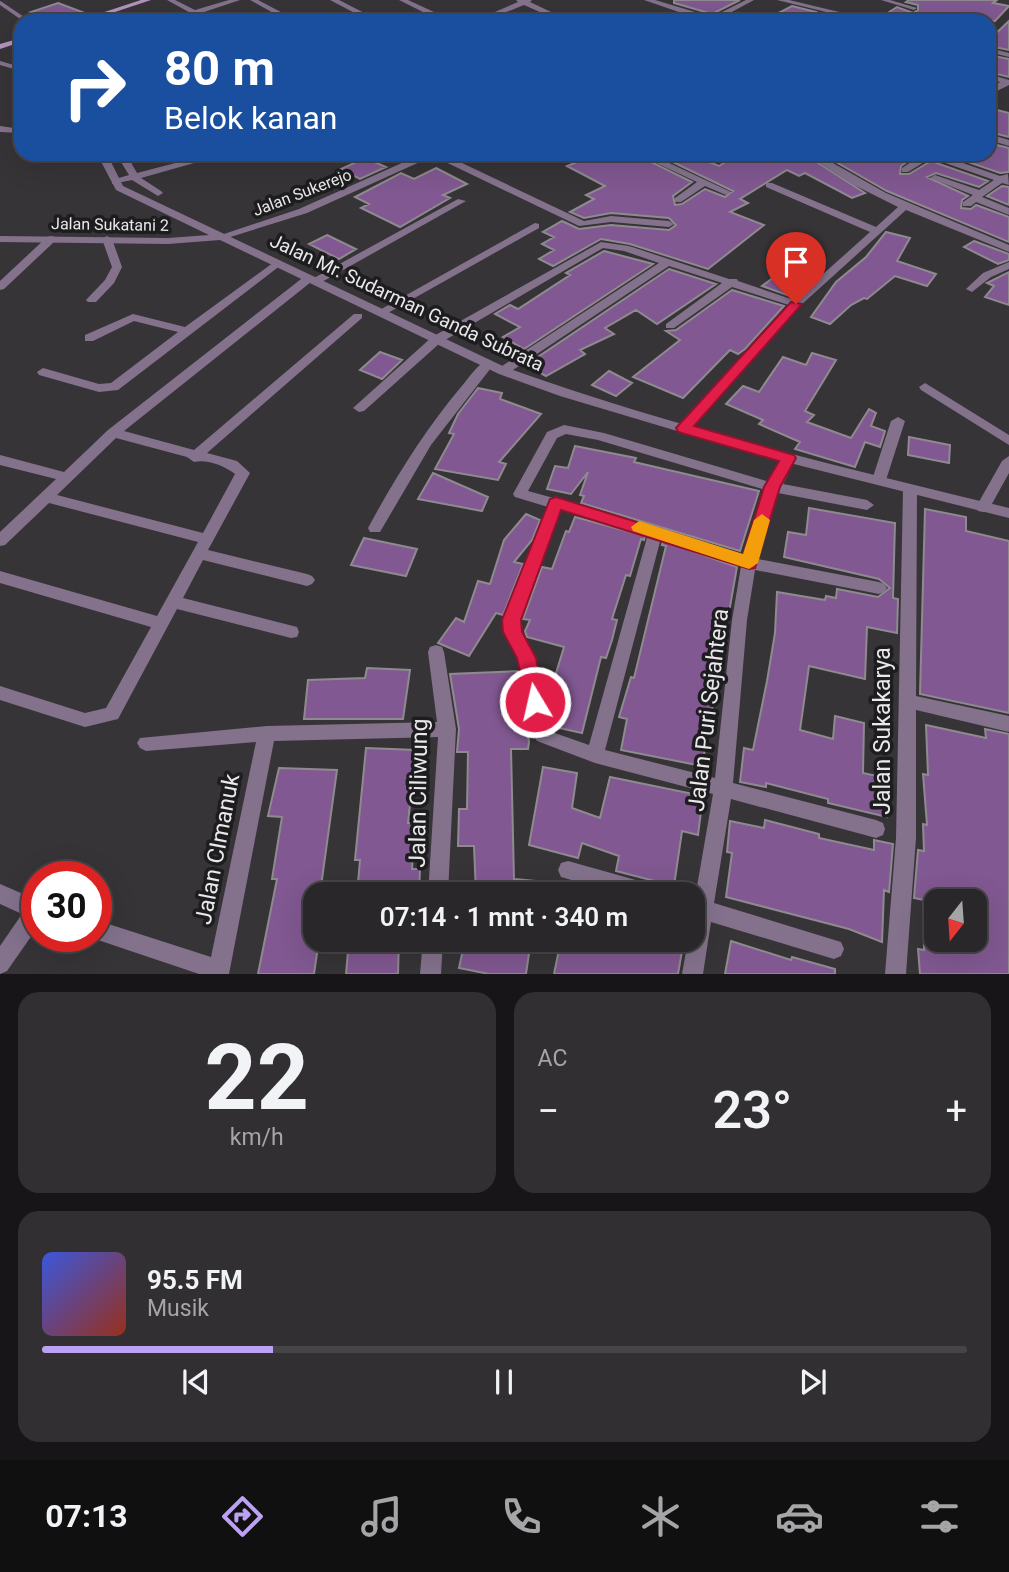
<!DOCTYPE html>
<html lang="id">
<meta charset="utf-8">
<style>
:root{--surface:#29272a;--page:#312f32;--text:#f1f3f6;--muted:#a5a5a8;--line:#454447;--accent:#bca0f2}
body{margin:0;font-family:Roboto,sans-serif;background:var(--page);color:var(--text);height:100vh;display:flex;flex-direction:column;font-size:26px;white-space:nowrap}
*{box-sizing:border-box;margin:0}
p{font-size:23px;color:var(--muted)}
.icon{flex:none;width:38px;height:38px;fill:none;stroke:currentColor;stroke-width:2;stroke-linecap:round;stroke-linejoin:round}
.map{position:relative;height:974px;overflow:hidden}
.drawer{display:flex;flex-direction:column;gap:18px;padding:18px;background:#171517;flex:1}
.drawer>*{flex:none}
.banner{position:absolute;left:14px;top:14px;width:982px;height:147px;border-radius:21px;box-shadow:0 7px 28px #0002,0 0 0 2px var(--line);background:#1a4fa0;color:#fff;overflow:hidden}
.needle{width:46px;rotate:197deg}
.controls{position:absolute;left:924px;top:889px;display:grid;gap:14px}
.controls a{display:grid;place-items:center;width:63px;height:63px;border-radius:14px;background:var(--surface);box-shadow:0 7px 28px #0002,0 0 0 2px var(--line);font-size:35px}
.speed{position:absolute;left:21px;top:861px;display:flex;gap:14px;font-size:35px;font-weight:700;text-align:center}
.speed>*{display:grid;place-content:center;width:91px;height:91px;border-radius:50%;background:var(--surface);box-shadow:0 7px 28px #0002,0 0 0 2px var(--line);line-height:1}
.speed .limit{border:10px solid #d22;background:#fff;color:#111}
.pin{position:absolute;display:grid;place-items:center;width:60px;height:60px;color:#fff;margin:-72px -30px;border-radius:50% 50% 50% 0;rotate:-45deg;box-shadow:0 0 7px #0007}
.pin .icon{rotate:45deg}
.me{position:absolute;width:77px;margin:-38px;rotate:351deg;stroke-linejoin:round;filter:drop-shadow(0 0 5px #0008)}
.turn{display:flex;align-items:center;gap:24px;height:147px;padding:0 35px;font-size:32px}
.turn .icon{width:91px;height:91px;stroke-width:2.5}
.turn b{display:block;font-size:49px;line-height:60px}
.big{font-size:52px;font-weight:600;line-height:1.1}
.drawer .card{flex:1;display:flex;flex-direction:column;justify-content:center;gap:10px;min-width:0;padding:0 24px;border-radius:21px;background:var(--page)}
.drawer .dial{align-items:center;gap:0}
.dial b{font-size:91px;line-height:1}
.song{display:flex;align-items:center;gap:21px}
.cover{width:84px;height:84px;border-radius:10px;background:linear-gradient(135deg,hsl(230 70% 55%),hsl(10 70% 35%))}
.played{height:7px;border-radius:4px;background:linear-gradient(90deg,var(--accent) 25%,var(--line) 25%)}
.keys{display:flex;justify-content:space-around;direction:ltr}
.heat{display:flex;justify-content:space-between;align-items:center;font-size:38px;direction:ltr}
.drawer .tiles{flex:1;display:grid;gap:18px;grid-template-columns:1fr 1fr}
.card:last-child{grid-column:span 2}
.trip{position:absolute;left:303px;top:882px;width:402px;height:70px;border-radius:21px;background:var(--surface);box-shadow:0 7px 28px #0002,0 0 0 2px var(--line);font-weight:600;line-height:70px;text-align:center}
.tabs{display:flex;height:112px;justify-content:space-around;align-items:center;background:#101011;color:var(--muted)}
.tabs .icon{width:49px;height:49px}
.tabs .selected{color:var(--accent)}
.tabs b{font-size:32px;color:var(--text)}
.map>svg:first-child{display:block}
</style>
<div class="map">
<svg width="1009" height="974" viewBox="0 0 1009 974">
<rect width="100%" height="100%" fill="#373438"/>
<path fill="#815891" stroke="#8e8a8f" stroke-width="2" d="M674,0h66l-28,14 -38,-11z
M909,0h88l-4,3 16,3 -14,15 -117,-2 19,-12 16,6 5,-3v-5l-12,-3z
M58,3l27,10 -29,8 -25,-9z
M792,6l24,6 -11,9h-42z
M1009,21v29l-20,-4v-6z
M989,55l20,4v18l-20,-5z
M989,108l20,5v24l-20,-5z
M989,143l20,5v24l-9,1 -55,-19h44z
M597,154h38l57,28 -19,14 2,9 7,-1 23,-15 20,8 8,-6 -77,-37h33l30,12 19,-12h66l61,39 -13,5 -47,-25 -6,3 -12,-6 -47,29 8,4 -18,9 34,13 -56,44 -78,-25 -29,-5 -48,27 -14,-7 15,-9 -12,-6 12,-7 -11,-5 19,-11 17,8 32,-4 58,5 7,-5 -7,-7 -58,-5 -27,5 -14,-6 24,-13 -8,-4 19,-9 -38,-20z
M822,154h96l-17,12 -1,8h9l22,-13 57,20 -9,6 -43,-14 -9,4 41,19 -6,4 -1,8 10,1 5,-4 33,12v25l-122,-51z
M365,158l21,9 -26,12 -19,-10z
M436,168l31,16 -24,11 7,3 -50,29 -39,-19 8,-4 -14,-7 46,-24 13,6z
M1002,186l7,1v18l-22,-9z
M886,232l24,6 -13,23 39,13 -9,12 -32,-10 -28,23 -3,-1 -13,7 -21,19 -19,-7 25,-35 30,-25z
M327,235l29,14 -17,10 -30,-15z
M974,241l35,13v6l-11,4 -34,-17z
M604,251l49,13 -129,85 -21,-12 17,-10 -25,-13 15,-9 8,4 52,-34 -4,-2z
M792,264l26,11 -25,22 -31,-11z
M669,269l47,15 -59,40 -21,-14 -31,18 9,6 -34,16 5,4 -39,22 -20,-11z
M1009,272v33l-24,-8 9,-11 -7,-3z
M732,290l52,16 -39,43 -7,5 -8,-4 -47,48 -50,-21 47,-37 -14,-9 10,-1z
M380,352l22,8 -20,19 -22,-9z
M812,353l24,7 -31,51 9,4 -7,7 44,16 18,-29 7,4 -5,13 14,5 -5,16 -15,-5 -10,25 -60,-18 5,-7 -41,-18 4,-4 -37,-16 17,-18 16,6 24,-35 23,8z
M609,371l23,12 -16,13 -24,-11z
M478,388l24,5 -2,6 41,15 -42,48 7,2 -8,16 -63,-11 19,-35 -5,-1 9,-19z
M909,437l41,8 -1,18 -41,-8z
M575,446l61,12 -2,4 125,29 -19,60 -159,-48 3,-7 -4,-1 8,-23 -17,22 -24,-5 8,-23 13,2z
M433,473l55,24 -6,14 -64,-12z
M809,508l86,15 -2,75 5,1 -1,34 -30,-6 -2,52 -56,-13 -9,64 33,9 2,-23 29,7 -1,50 23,5 1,39 -59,-14v-4l-62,-16v4l-26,-5 4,-34 9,2 14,-69 8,-48 2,-41 48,8 1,-4 10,2 1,-9 41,8 12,-9 -11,-9 -95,-22 4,-25 18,3z
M925,509l41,8v14l43,10v172l-89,-19z
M526,514l14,6 -8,20 -18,22 9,2 -20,51 -7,-2 -27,43 -31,-13 18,-25 8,4 14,-41 12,3 14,-44z
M575,517l70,19 -1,4 -3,-1 -11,37 -4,-1 -14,44 5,1 -5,20 -6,18 -5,-1 -19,76 -32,-7 -5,-17 19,-62 -37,-10 -2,-6 5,-11 -7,-1 19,-52 10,2 14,-38 3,1z
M364,538l53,11 -11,27 -55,-11z
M663,541l74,26 -35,199 -81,-16 6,-31 -8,-2 12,-40 3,1 32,-132 -4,-1z
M367,668l43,2 -7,49h-99l4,-39 57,-2z
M519,671l10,71 -1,7h-17l3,130 43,4v11h-81l-2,-48h-16l1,-37h8l1,-57h-11l2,-23 -9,-55z
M926,725l60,13 -1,-9 24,5v240h-89l-2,-25 6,1v-10h51v-39h-46l-15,-3 4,-48 6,1 -1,-27 4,1 -4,-51 5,1z
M366,748l50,2 -8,73h7l-3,46h8l-1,25h-62l3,-34h-5z
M543,767l34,6 -5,35 28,10 10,-41 93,19 -5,39 -16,-4 -8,55 -58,-15 3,-15 -37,-13 -4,15 -49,-13z
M279,768l58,2 -17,124h-5v46h4l-5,34h-56l19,-95h-5l10,-62 -14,-1z
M765,820l54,14v4l55,12v-10l19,4 -4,48 -5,-2 -2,52 -33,-13 -123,-32 6,-44 -5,-1 3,-31 34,7z
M349,940h50l-1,34h-52z
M465,940h66l-5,34h-37l-30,-6z
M561,940h123l-6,34h-124z
M731,941l60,19 1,-3 43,12v5h-110z"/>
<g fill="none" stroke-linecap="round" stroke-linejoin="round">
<path fill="#84728c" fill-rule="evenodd" d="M881,0h9l27,8 -3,2z
M0,1l2,1 28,19h-7l-23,-16z"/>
<path fill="#84728c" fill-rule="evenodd" d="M167,0h8l20,10 34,-10h11l-39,13 14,8h-10z
M250,0h8l40,21h-10z
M330,0h9l41,21h-10z
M399,0h9l26,12 -7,2z
M516,0h16l-2,2 40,19h-10l-36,-16 -35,14 2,2h-8l-2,-3 37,-16z
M644,0h11l57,17 34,-17h8l-39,21h-10z
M777,0h12l88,21h-14z
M989,48l20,5v4l-20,-5z
M989,74l20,6v5l-20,10v-5l11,-8 -11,-3z
M19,110h2v6l-6,-3z
M0,126l21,3v4l-21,-1z
M989,134l20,6v6l-20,-6z
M116,154h10l11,19 73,-19h16l-85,24 20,13 2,2 -5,3 -26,-16 -20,4v-4l17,-5z
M422,154h21l141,67 27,-5 58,5 5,3 -5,3 -58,-5 -32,4 -146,-70 -126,57 -83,26 -4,1 -5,-3 84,-28z
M637,154h13l81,38 -5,3 -21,-9 -24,16h-6v-4l22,-16z
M806,154h11l69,39 123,52v7l-103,-42 -106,96 -111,125 -5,1 -7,-4 2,-3 110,-120 -57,-18 -58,41h-8v-4l56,-41 -53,-17 -162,108h-8l-2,-3 2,-3 160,-105 -35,-12 -21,-3 -163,95 -76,68 -5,1 -6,-4 79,-71 169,-95 28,4 100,33h8l1,2 56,19 76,-68 -104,-45v-4h6l104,44 22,-20 -44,-22z
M923,154h14l63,22 8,-2 1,11 -7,-2 -20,14 27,11v7l-33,-13 -5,4h-8v-4l10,-7 -43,-17 5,-3 44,15 15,-10 -63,-22 -23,14h-6v-4z
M458,199l8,2 -146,82 -9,-1 -187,149 70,19 160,-136h8v4l-155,135 30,8 13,12 -42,77 99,24 5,2 3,4 -3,4 -5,2 -104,-26 -20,38 114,29 2,5 -2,5 -6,1 -114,-29 -59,110 -33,8 -85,-27v-14l85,27 21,-5 45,-81 -151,-44v-12l157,45 41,-74 -149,-39 -44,42 -5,1v-14l56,-53 -56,-14v-10l64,17 44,-42 197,-154 9,2zM116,438l71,19 7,5c13,-3 31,4 41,12l-32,59 -146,-38z
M535,223l4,1v4l-153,86 -4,1 -6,-3z
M51,236l4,1v4l-51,48 -4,1v-9l47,-44z
M107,236l5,3 10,28 -8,16 -18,19h-8l-2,-2 19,-20 7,-13 -10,-28z
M277,260l4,1v4l-163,125 -19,2 -60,-17 -2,-3 6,-4 56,16 12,-1 67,-51 -44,-11 -41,20h-8v-6l48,-21 52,13z
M1009,262v7l-18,8 -19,15 -6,-3 17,-16z
M488,360l6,4 -63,81 -51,87h-10l-2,-4c27,-50 57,-98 93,-141 8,-9 16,-23 27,-27z
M925,383l84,52v10l-88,-55 -2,-3z
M898,417l7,4 -19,59 -7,5 -5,-2 -2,-3 19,-59z
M564,425l40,8 166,49 14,-27 5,-2 7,5 -13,26 84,16 7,5 -7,5 -89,-17 -15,42 -5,24 121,23 5,2 3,4 -3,4 -5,2 -124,-24 -8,50 -14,163 143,37 7,3 2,6 -2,6 -7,3 -145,-39 -17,104 127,39 3,7 -3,7 -7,3 -123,-37 -8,52h-21l6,-34h5v-43l2,1 18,-104 -118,-31 -58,-22c-13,-23 -10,-45 -15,-70 -4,-18 -17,-33 -18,-52l44,-112 -33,-10 -2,-3 34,-62zM566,434l32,6 168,50 -17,45 -5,20 -88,-29 -128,-35 29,-53zM560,510l88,24 -59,211 -40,-14 -6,-18 -5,-42 -18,-45v-7zM661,538l80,28 -9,54 -17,158 -110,-28z
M1009,456v17l-21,38 -5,1 -5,-1 -2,-4 26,-46z
M910,484l7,5 -1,207 93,20v16l-93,-22v128l-10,136h-21l11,-136 7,-349z
M436,645l6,2 2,5 12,77 -8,165h-20l10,-157 -164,4 -45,233h-30l-110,-37 7,-1v-16l115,37 45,-215 -110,9 -6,-3 -3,-5 3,-5 127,-12 170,-4 -9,-70 2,-5z
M568,861l82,23 7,3 3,7h-42l-50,-15 -7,-2 -3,-7 3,-7z
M0,884l37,16v28l-30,43 -7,3v-28l22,-32 -22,-10z
M423,940h20l-2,34h-21z"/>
<path fill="#84728c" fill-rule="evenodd" d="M0,61l21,6v4l-21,-6z
M97,154h10l16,32 384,182c164,59 333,99 502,140v10l-255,-64 -194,-58 -61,-22 -279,-134 -52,4 -168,-2v-6l168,2 41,-3 -93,-45z"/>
<path fill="#b194bd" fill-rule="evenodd" d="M141,0h10l-63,21h-11z
M21,38v4l-21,7v-5z"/>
</g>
<path fill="#e11d48" stroke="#92132f" stroke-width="2" d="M791,302l11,2 -108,122 100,29 2,3 -16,29 -25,81 -6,1 -188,-59 -40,110 1,12 14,26 8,44 -2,6h-14l-11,-50 -14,-26 -1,-12 48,-121 6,-2 187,58 21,-68 15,-26 -101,-29 -2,-4z"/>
<path fill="#f59e0b" d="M762,514l8,6 -12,43 -9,6 -116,-38 -2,-4 8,-6 104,33 11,-34z"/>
<g text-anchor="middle" stroke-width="7" stroke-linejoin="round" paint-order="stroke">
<g font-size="16" fill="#eae8ea" stroke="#1d1c1e">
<text transform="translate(302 192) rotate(-21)" y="6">Jalan Sukerejo</text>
<text transform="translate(110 224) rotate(1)" y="6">Jalan Sukatani 2</text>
</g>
<g font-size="19" fill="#eae8ea" stroke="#1d1c1e">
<text transform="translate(407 302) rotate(25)" y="7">Jalan Mr. Sudarman Ganda Subrata</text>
</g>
<g font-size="23" fill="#eae8ea" stroke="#1d1c1e">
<text transform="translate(708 710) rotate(-83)" y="8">Jalan Puri Sejahtera</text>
<text transform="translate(882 731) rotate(-90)" y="8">Jalan Sukakarya</text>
<text transform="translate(418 793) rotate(-89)" y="8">Jalan Ciliwung</text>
<text transform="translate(217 849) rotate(-79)" y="8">Jalan CImanuk</text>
</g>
</g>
</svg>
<div class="controls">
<a><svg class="needle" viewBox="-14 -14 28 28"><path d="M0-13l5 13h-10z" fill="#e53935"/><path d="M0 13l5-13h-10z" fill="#a5a5a8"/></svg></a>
</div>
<div class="speed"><div class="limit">30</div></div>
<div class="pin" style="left:796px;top:304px;background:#d93025"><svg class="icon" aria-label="arrive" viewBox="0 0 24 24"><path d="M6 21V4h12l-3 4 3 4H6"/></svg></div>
<svg class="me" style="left:535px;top:702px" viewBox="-20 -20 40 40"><circle r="17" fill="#e11d48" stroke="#fff" stroke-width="3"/><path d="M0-11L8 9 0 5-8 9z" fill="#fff"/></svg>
<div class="trip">07:14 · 1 mnt · 340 m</div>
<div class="banner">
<div class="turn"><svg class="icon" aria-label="right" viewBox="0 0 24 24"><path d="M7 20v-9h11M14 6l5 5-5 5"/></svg><div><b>80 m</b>Belok kanan</div></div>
</div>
</div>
<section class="drawer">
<div class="tiles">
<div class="card dial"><b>22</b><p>km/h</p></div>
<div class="card"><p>AC</p>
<div class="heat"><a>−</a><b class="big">23°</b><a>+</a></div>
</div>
<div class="card">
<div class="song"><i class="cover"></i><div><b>95.5 FM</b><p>Musik</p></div></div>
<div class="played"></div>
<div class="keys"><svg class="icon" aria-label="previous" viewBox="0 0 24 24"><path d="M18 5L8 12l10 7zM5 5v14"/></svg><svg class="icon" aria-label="pause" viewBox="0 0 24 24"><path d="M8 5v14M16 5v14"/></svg><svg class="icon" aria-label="next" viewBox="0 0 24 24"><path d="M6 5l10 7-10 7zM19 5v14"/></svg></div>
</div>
</div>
</section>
<nav class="tabs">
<b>07:13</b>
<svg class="icon selected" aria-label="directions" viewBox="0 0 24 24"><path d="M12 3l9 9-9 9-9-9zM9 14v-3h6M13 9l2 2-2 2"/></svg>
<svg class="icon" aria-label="music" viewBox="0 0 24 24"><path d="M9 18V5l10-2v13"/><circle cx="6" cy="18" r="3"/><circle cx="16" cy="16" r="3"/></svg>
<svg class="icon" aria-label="phone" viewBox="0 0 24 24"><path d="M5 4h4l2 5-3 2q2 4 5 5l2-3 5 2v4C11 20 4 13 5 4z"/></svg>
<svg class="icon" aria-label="climate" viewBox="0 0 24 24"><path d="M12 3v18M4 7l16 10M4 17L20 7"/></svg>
<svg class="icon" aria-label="car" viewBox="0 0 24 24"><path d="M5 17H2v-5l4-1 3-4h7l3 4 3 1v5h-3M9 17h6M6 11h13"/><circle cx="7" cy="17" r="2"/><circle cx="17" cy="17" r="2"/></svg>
<svg class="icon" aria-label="filters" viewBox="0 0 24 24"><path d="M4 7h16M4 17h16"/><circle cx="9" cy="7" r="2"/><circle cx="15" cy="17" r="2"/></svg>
</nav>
